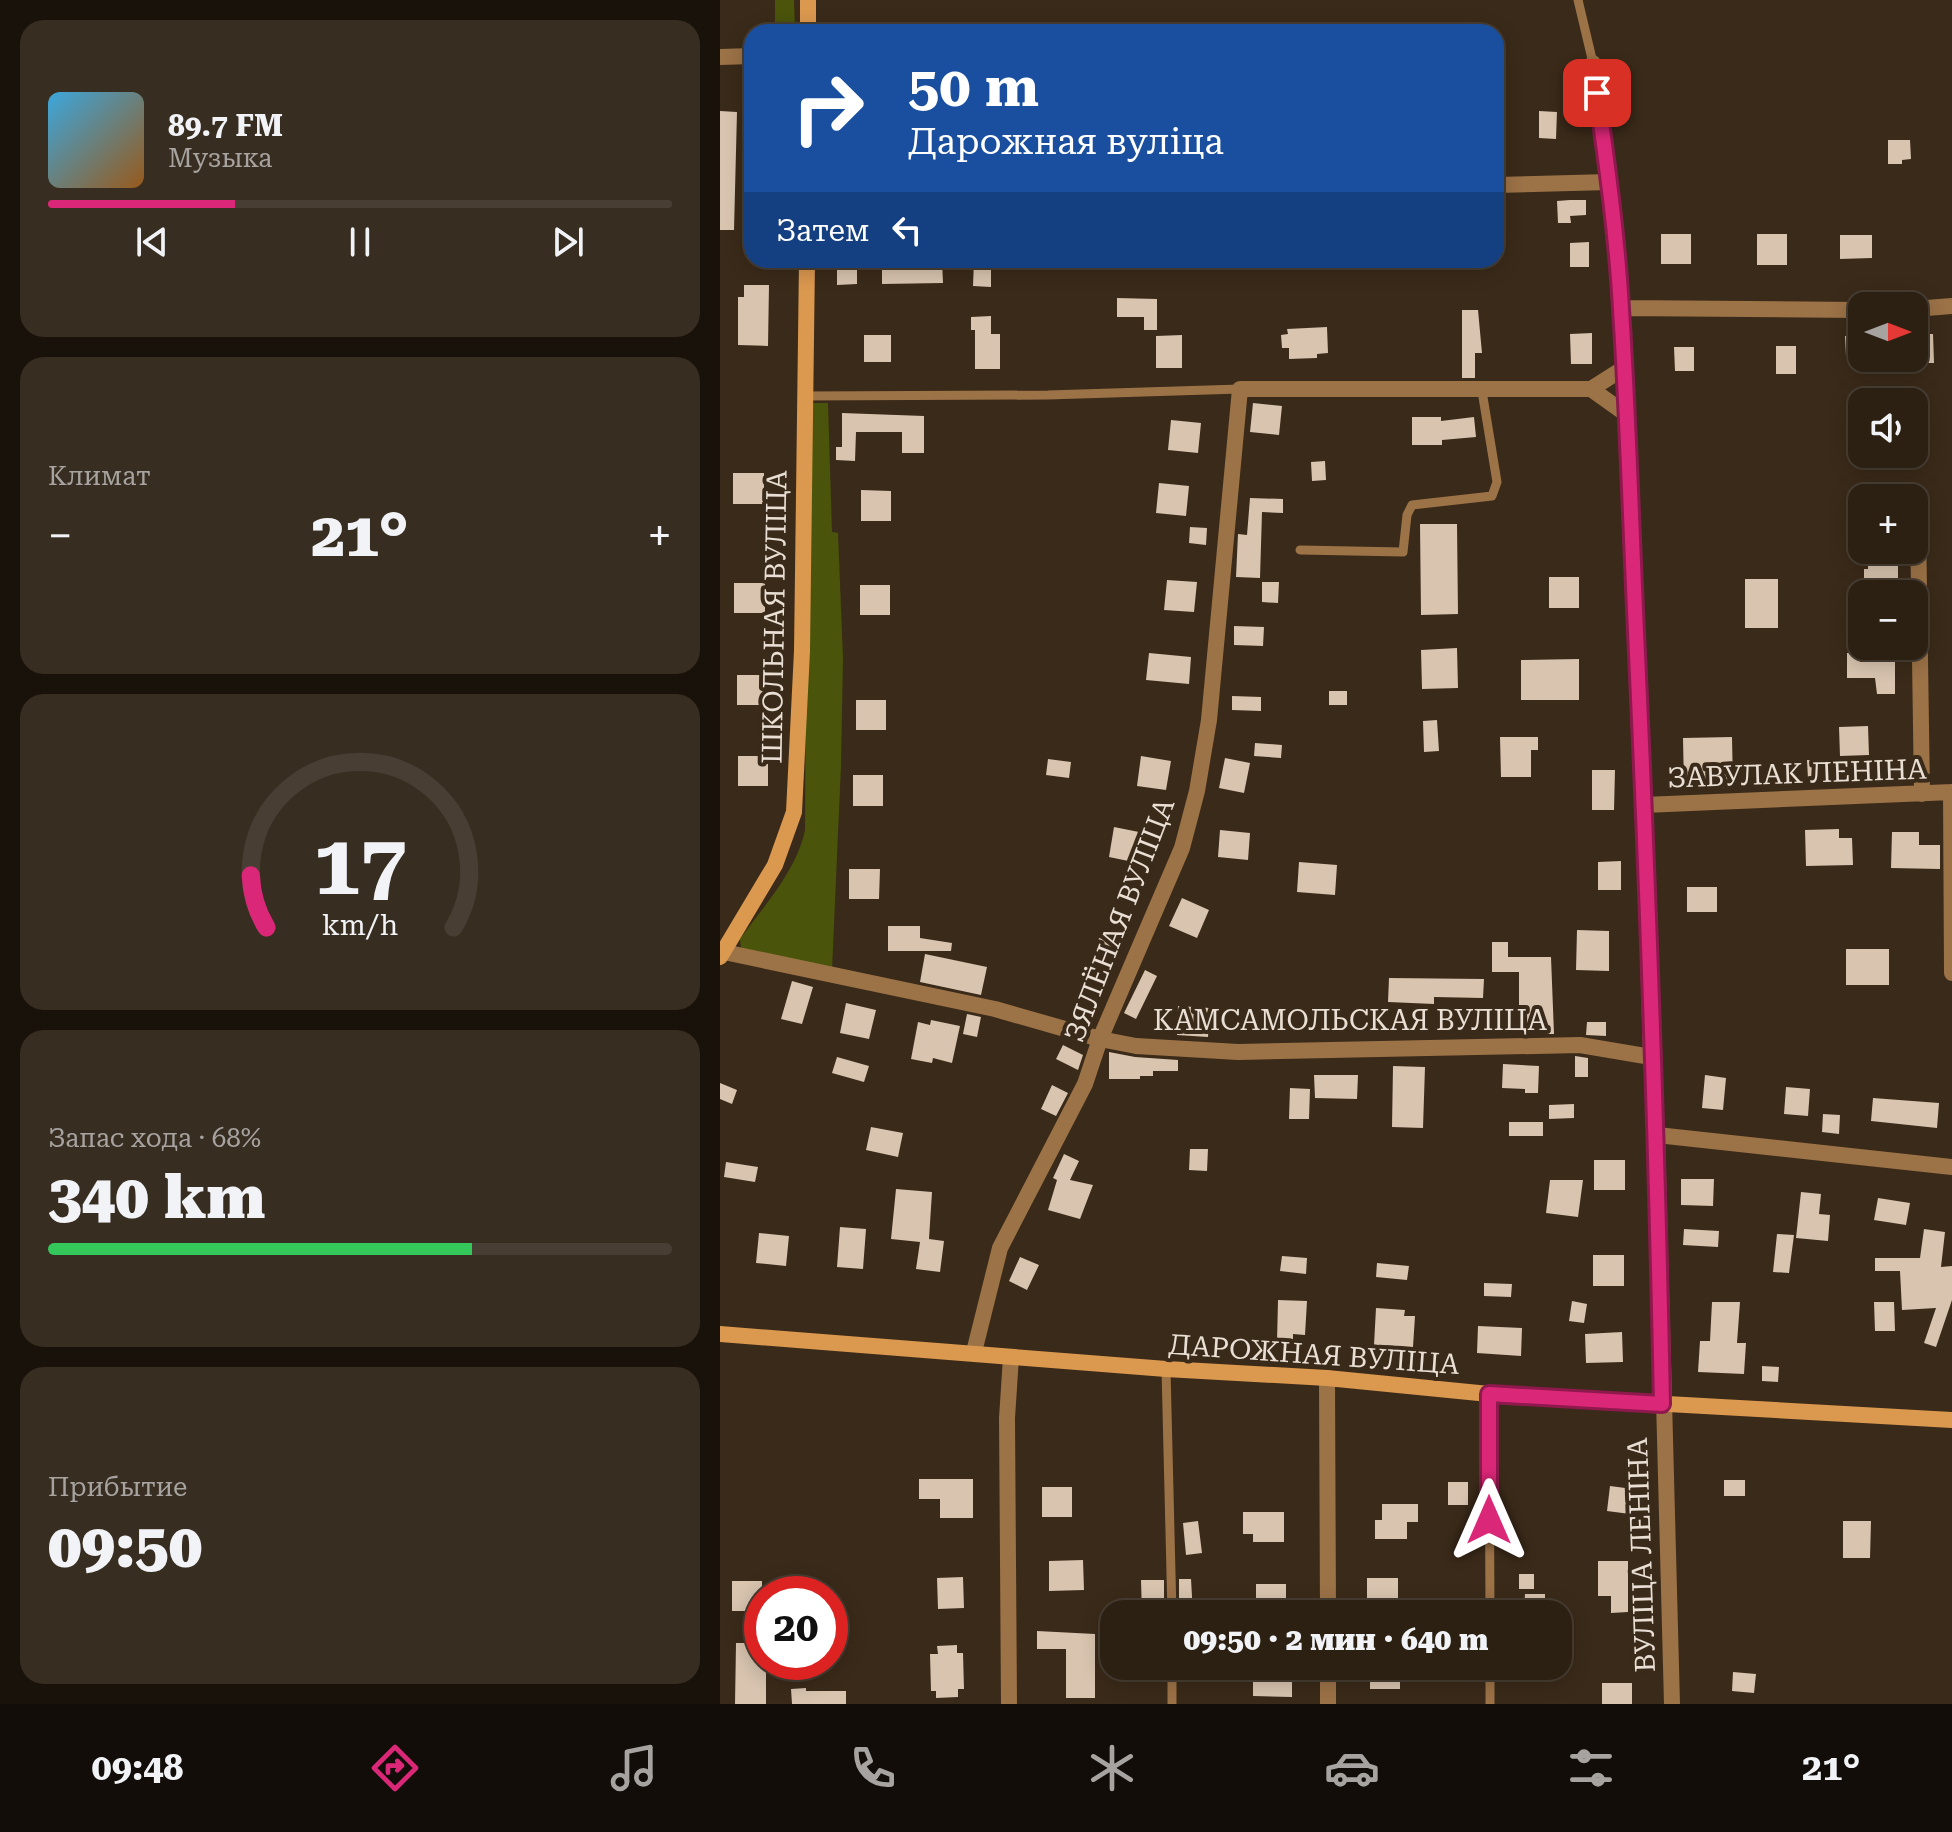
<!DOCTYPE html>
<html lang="ru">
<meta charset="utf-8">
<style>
:root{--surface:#2c2013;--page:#382d21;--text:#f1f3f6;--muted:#a6a3a0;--line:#483e33;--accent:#db2777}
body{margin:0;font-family:"Roboto Serif",serif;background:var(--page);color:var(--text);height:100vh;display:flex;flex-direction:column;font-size:30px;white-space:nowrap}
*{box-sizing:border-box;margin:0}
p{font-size:26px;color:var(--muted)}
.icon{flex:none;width:44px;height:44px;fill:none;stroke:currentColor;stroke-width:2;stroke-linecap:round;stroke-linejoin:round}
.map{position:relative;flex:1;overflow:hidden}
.side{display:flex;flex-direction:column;gap:20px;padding:20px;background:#18120a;width:720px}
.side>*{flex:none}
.banner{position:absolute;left:24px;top:24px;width:760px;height:244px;border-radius:24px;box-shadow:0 4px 20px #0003,0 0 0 2px var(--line);background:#1a4fa0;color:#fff;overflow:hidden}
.needle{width:52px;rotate:90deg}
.controls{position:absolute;left:1128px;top:292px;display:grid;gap:16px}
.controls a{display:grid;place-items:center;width:80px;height:80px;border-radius:16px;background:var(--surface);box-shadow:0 4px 20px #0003,0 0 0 2px var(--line);font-size:40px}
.speed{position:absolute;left:24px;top:1576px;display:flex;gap:16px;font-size:40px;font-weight:700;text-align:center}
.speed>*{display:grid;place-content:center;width:104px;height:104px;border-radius:50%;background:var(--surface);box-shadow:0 4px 20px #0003,0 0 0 2px var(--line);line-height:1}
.speed .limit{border:12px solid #d22;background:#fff;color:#111}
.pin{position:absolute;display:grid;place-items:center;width:68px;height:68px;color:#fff;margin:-34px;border-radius:16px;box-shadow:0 4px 12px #0006}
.me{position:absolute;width:88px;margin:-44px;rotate:0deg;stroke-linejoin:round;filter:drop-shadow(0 0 6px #0008)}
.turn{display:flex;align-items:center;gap:28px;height:168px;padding:0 32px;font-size:36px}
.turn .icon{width:104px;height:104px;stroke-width:2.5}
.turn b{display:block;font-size:56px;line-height:68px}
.then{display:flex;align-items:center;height:76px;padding:0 32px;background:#0003;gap:16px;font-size:30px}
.big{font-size:60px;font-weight:800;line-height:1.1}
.side .card{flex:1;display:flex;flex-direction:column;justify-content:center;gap:12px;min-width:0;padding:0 28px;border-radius:24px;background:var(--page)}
.side .dial{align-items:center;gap:0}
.dial svg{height:208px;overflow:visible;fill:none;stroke:var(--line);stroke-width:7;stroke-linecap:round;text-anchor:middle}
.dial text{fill:var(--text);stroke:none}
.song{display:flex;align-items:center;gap:24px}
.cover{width:96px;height:96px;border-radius:12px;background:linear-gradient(135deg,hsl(200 70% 55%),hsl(30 70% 35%))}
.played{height:8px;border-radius:4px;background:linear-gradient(90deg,var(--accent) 30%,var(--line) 30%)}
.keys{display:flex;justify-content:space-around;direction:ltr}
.heat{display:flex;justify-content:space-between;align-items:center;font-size:44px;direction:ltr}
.charge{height:12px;border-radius:6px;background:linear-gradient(90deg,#34c759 68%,var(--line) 0)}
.trip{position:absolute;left:380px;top:1600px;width:472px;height:80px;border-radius:24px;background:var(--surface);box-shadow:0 4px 20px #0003,0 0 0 2px var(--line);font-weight:800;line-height:80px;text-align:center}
.tab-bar{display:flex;height:128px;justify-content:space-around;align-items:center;background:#120d08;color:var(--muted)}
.tab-bar .icon{width:56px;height:56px}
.tab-bar .current{color:var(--accent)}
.tab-bar b{font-size:36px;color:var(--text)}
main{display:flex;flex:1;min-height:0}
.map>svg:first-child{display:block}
</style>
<main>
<section class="side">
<div class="card">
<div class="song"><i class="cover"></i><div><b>89.7 FM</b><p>Музыка</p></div></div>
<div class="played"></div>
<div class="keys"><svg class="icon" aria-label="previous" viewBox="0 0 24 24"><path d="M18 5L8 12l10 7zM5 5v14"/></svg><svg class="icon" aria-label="pause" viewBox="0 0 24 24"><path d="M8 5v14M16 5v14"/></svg><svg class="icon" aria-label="next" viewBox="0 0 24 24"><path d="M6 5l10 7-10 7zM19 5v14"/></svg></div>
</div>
<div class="card"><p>Климат</p>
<div class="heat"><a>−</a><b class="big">21°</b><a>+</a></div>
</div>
<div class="card dial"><svg viewBox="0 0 100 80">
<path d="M14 69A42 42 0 1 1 86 69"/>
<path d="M14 69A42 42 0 0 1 8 49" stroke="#db2777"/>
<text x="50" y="56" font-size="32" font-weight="700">17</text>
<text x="50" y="72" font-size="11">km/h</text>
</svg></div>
<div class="card"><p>Запас хода · 68%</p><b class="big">340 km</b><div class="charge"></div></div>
<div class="card"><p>Прибытие</p><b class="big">09:50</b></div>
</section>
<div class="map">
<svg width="1232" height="1704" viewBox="0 0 1232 1704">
<rect width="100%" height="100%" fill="#3a2a19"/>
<path fill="#4a540b" d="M55,0h19l1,28 -3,4h-17z
M87,403h21l4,129 6,1 5,125 -2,108 -9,204 -91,-21 -1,-10c24,-33 57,-69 65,-109z"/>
<path fill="#d8c4af" d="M0,111l17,1 -3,118h-14z
M819,111l18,1 -1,27 -17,-1z
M1168,140h22l1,19 -9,1v4h-14z
M850,200h16v15l-16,1 1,7h-13l-1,-22z
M941,234h30v30h-30z
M1037,234h30v31h-30z
M1120,235h32v23l-32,1z
M869,242v25h-19v-24z
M162,260h60l1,23 -61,1z
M254,260h17v27l-18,-1z
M117,262h20v22l-20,1z
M24,285h25l-1,61 -30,-1v-48h6z
M397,298l40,1v31h-13v-13h-27z
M742,310h16l4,43h-7v25h-13z
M271,316v18h9v35h-25v-39h-4v-13z
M607,327l1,26 -11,1v4l-28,1v-11h-7l-1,-13 7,-1 -1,-5z
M872,333v31h-21l-1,-30z
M1194,334h19l1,29h-20z
M144,335h27v27h-27z
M462,335v33h-26v-32z
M1125,336h17v20h-16z
M1056,346h20v28h-20z
M954,347h20v24h-19z
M533,403l29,3 -3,29 -29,-3z
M122,413l82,3v37h-22v-21h-46l-1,29 -19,-1v-13h6z
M692,417h29v4l33,-4 2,20 -34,3v5h-30z
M451,420l30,3 -3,30 -30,-3z
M605,461l1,19 -14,1 -1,-19z
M13,473h31v31h-31z
M439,483l30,3 -3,30 -30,-3z
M141,490l30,1v30h-30z
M530,498l33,1v14l-21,-1 -2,66 -24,-1 2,-43 9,1z
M700,524h37l1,90 -37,1z
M470,527l17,1 -1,17 -17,-2z
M1148,557h30v24h-3v11h-24v-8h-7v-15h4z
M829,577h30v31h-30z
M1025,579h33v49h-33z
M447,580l30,2 -3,30 -30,-2z
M542,582h17l-1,21 -16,-1z
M14,583h31v30h-31z
M140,585h30v30h-30z
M514,626l30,1 -1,19 -29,-1z
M737,648l1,40 -36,1 -1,-39z
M429,653l42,4 -2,27 -43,-4z
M1127,653h13v9h35v32h-18l-2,-16h-28z
M859,659v41h-58v-40z
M17,675h31v30h-31z
M609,691h18v14h-18z
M512,696l29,1v14l-29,-1z
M136,700h30v30h-30z
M717,720l2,31 -15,1 -1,-31z
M1148,726l1,29 -29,1 -1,-29z
M780,737h38v13h-7v27h-30z
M1012,737l1,50 -49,1 -1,-50z
M535,743l27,2 -1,13 -27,-2z
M18,756h30v30h-30z
M421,756l30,5 -5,29 -29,-4z
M505,758l25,5 -6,30 -25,-5z
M328,759l23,3 -2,16 -23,-3z
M1087,760h13l1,18 -13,1z
M872,770h23l-1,40h-22z
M133,775h30v31h-30z
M394,827l30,6 -6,30 -29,-6z
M1119,829v9h13l1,27 -47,1 -1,-36z
M500,830l30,3 -2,27 -30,-3z
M1172,832h27v13h21v24l-49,-1z
M901,861v29h-23v-28z
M579,862l38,3 -2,30 -38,-3z
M129,869h31l-1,30h-30z
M967,887h30v25h-30z
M462,898l27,12 -12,28 -28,-12z
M168,926h32v12l32,5 -1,8h-63z
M857,930l32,1v40l-33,-1z
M379,938l16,3 -3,13 -16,-3z
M772,942h16v15h43l3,77h-14v-7l-21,-1v-54h-27z
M1126,949h43v36h-43z
M205,954l62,13 -6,28 -61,-13z
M425,970l12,6 -21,43 -12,-6z
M669,978l95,1 -1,19 -49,-1v7l-46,-2z
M72,981l21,6 -11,37 -21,-5z
M126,1003l30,7 -7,29 -29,-6z
M458,1006l32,2 -2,29 -31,-2z
M247,1014l14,3 -4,20 -14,-3z
M211,1020l29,6 -8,37 -19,-5 -1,5 -21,-4 7,-37 12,3z
M867,1022h19v14l-20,-1z
M343,1045l20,10 -5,15 -22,-11z
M389,1052l26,5 43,3v11h-25v5h-13v3h-31z
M855,1056l13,2v19h-13z
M117,1057l32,9 -5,16 -32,-9z
M783,1064l36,2 -1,27h-13v-4l-23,-1z
M673,1066l32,1 -2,61 -31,-1z
M594,1075h44l-1,24 -42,-1z
M985,1075l21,3 -3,32 -21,-2z
M0,1083l17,7 -5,14 -12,-5z
M332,1085l16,8 -12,23 -15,-7z
M1066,1087l24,2 -2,27 -24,-2z
M570,1088l20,1 -1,30h-20z
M1153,1098l66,5 -2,25 -66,-7z
M854,1104v14l-25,1v-14z
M1103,1114l17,1 -1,19 -17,-2z
M789,1122h34v14h-34z
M151,1127l32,6 -5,24 -32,-7z
M470,1149h18l-1,22 -18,-1z
M344,1154l15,7 -9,19 23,5 -13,34 -32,-9 9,-30 -4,-2z
M874,1160h31v30h-31z
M6,1162l32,5 -3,15 -31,-5z
M961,1179h33l-1,27 -32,-1z
M830,1180h33l-5,37 -32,-4z
M176,1189l36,3 -3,47 15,2 -4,31 -24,-3 4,-27 -29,-3z
M1081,1192l20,2 -2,20 11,1 -2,26 -32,-3z
M1158,1198l32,5 -4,22 -32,-5z
M120,1227l26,2 -3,40 -26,-2z
M964,1229l35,2 -1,16 -35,-2z
M1204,1229l21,3 -4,35 11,-1v34l-16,47 -12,-4 12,-35 -34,2 -2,-39h-25v-13h45z
M39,1233l30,3 -3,30 -30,-3z
M1057,1234l17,1 -5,38 -16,-1z
M873,1255h31v31h-31z
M562,1256l25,2 -1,16 -26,-3z
M300,1257l19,8 -12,25 -18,-9z
M657,1263l32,3 -2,14 -31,-3z
M764,1283l28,1 -1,13 -27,-1z
M558,1300l29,1 -2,34 -12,-1v9l-16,-1z
M852,1301l15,3 -3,19 -15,-2z
M992,1302h28l-3,41h9l-2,31 -46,-2 2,-31h10z
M1154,1302h20l1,29h-20z
M656,1308l29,2 -1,6h11l-2,31 -39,-2z
M758,1326l44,2 -1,28 -44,-3z
M902,1332l1,30 -37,1 -1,-29z
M1042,1366l17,1 -1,15 -16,-1z
M199,1479h54v39h-33v-19h-21z
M1004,1480h21v16h-21z
M728,1482h20v23h-20z
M890,1486l23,3 -3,25 -23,-3z
M322,1487h30v30h-30z
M662,1504h36v18h-11v17h-32v-19h7z
M523,1512h41v30h-31v-8h-10z
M478,1521l4,32 -16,2 -3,-32z
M1123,1521h28l-1,37h-27z
M363,1560l1,30 -35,1v-30z
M878,1561h30v51l-17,1v-17h-13z
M799,1574h15v15h-15z
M243,1577l1,31 -26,1 -1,-31z
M647,1578h31v30h-31z
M459,1579h12l2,35h-14z
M421,1580h23v34h-22z
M12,1581h30v30h-30z
M536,1584h30v30h-30z
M805,1594h20v18l-21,-1z
M317,1631l58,3v64h-29v-49h-29z
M16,1643h26v19h4v42h-31z
M237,1645v8h6l1,36h-6v8l-22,1v-7h-5l-1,-37h8l-1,-8z
M533,1666h39v31l-39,-1z
M650,1666h30v23h-30z
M1013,1672l23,2 -2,19 -22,-2z
M882,1683h30v21h-30z
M86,1688v3h40v13h-54l-1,-15z"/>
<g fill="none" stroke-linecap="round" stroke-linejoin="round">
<path stroke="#9c7247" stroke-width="9" d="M858,0l15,63
M84,396l244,-1 192,-6
M580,550l103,2 4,-37 5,-10 80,-9 5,-14 -15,-91
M446,1369l6,245
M769,1394l1,220
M452,1666v38
M770,1666v38"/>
<path stroke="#9c7247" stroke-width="16" d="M0,57l32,-1
M873,63l16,119 12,126 23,497 7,252 6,78 15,569
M776,185l113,-3
M901,308l241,2
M1194,309l38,-3
M871,389l33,-21
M1198,522l4,272
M1231,792l1,181
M924,805l308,-13
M4,952l271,57 105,30 36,7 102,6 342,-7 71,12
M937,1135l295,32
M254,1352l26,-104 85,-164 15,-45 82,-191 15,-57 12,-71 31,-331h351l35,25
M607,1378l1,236
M608,1666v38
M289,1704l-2,-286 4,-61"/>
<path stroke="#db984f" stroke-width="16" d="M88,0v32
M0,957l55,-92 19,-53 8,-161 5,-391
M0,1334l446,35 161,9 162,16 463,26"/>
</g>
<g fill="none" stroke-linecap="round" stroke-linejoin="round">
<defs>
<path id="route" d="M769,1520v-126l173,10c-5,-257 -14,-514 -26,-772 -5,-107 -8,-215 -15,-323 -4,-72 -14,-144 -24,-216"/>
</defs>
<use href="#route" stroke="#8e194d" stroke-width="20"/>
<use href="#route" stroke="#db2777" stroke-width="14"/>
</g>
<g text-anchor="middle" stroke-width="8" stroke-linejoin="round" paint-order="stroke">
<g font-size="28" fill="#e9dfd4" stroke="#3a2a19">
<text transform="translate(54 617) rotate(-89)" y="10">ШКОЛЬНАЯ ВУЛІЦА</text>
<text transform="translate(1077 773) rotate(-2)" y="10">ЗАВУЛАК ЛЕНІНА</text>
<text transform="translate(399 920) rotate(-69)" y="10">ЗЯЛЁНАЯ ВУЛІЦА</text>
<text x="630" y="1030">КАМСАМОЛЬСКАЯ ВУЛІЦА</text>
<text transform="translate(594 1354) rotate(4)" y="10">ДАРОЖНАЯ ВУЛІЦА</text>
<text transform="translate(921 1555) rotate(-92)" y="10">ВУЛІЦА ЛЕНІНА</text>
</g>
</g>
</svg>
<div class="controls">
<a><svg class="needle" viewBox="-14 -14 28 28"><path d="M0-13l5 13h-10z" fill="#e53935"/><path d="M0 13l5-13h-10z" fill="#a6a3a0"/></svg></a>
<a><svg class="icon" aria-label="sound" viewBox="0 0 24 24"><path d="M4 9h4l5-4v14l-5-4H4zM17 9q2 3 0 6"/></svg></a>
<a>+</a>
<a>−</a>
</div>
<div class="speed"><div class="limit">20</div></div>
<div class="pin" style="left:877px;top:93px;background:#d93025"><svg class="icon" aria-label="arrive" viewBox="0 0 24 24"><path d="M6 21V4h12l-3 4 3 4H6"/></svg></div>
<svg class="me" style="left:769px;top:1520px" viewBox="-20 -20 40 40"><path d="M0-17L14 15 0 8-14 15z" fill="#db2777" stroke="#fff" stroke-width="4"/></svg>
<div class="trip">09:50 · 2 мин · 640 m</div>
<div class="banner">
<div class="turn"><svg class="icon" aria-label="right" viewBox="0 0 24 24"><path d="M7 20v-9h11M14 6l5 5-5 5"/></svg><div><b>50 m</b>Дарожная вуліца</div></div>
<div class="then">Затем<svg class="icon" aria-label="left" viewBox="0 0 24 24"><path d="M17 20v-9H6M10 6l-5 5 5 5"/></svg></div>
</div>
</div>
</main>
<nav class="tab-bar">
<b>09:48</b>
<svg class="icon current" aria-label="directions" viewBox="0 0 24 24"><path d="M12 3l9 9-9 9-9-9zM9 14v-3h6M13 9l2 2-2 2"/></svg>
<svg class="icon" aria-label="music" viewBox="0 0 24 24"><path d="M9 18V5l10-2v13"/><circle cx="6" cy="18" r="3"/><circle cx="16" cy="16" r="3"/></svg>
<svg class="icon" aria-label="phone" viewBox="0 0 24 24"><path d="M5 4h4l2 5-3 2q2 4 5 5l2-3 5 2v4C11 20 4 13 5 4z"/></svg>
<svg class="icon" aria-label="climate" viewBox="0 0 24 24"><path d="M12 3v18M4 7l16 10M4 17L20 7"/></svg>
<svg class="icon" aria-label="car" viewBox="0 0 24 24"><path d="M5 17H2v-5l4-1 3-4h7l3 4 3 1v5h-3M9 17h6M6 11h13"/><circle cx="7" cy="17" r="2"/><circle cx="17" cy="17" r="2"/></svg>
<svg class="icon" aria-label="filters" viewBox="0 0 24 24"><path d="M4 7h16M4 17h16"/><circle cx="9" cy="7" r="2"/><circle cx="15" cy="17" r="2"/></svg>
<b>21°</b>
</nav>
